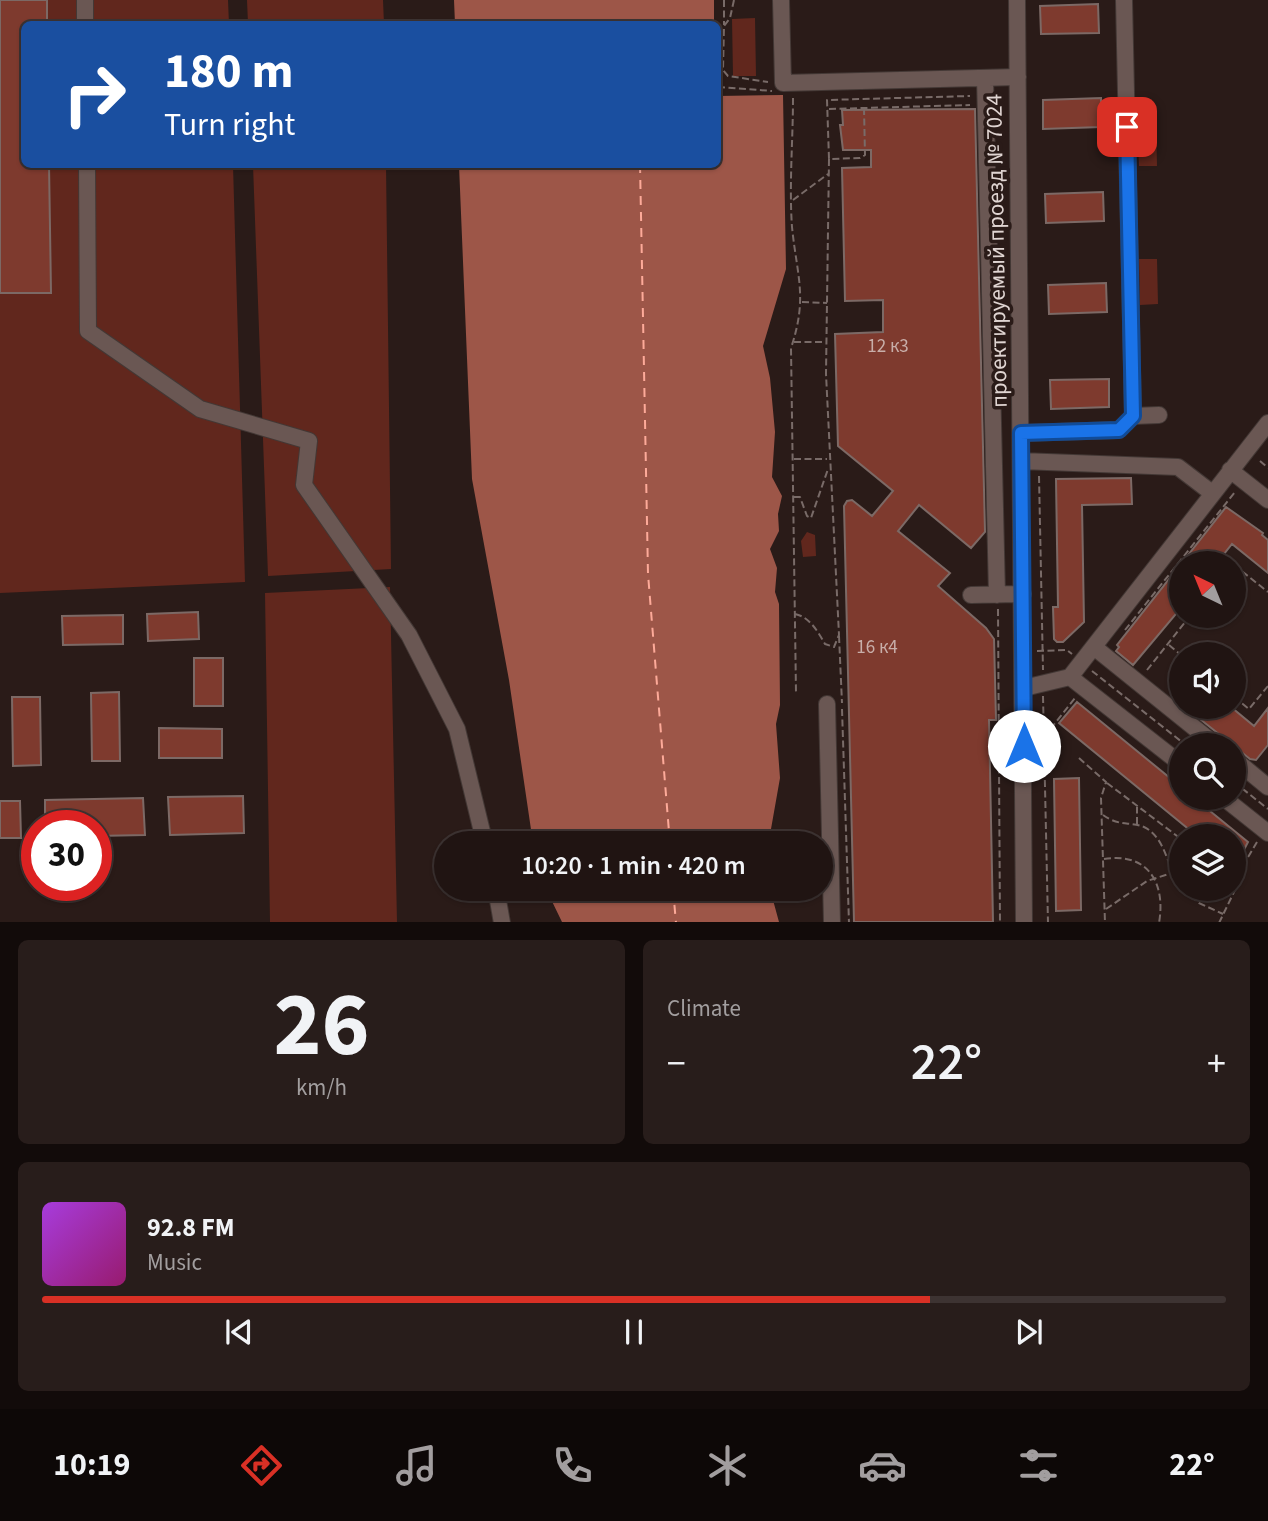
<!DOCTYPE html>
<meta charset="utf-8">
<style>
:root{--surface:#201412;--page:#281d1b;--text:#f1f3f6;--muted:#a29e9f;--line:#3d3332;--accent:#d93025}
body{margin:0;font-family:"Source Sans 3",sans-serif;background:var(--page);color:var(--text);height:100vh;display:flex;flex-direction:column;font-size:26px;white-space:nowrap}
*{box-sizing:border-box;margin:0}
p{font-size:23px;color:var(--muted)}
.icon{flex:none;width:38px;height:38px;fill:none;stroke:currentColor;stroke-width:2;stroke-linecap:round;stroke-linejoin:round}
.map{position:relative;height:922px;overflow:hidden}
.side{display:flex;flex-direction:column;gap:18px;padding:18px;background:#120b0a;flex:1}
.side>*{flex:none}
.top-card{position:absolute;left:21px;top:21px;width:700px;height:147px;border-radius:10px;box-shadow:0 2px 5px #0004,0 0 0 2px var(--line);background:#1a4fa0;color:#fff;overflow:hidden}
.needle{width:46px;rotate:317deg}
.buttons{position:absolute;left:1169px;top:551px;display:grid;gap:14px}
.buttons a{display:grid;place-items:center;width:77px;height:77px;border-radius:50%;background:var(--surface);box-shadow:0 2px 5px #0004,0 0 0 2px var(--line);font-size:35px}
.speed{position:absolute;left:21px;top:810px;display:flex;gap:14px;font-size:35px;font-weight:700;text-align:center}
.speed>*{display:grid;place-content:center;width:91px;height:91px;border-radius:50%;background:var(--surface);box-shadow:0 2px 5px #0004,0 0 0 2px var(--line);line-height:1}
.speed .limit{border:10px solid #d22;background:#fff;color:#111}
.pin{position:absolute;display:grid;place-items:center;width:60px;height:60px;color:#fff;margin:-30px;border-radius:14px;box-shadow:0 4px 10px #0006}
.me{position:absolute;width:77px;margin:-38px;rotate:0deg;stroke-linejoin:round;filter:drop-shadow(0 0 5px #0008)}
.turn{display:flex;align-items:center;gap:24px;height:147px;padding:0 28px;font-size:32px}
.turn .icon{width:91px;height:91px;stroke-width:2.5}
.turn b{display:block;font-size:49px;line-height:60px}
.big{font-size:52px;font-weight:600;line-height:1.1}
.side .widget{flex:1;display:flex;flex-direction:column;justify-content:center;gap:10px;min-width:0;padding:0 24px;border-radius:10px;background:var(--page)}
.side .dial{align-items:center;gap:0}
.dial b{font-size:91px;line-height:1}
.song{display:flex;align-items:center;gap:21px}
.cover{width:84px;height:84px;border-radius:10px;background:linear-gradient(135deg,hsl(280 70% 55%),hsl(320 70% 35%))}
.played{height:7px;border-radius:4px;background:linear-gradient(90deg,var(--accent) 75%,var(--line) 75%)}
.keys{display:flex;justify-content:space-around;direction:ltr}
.heat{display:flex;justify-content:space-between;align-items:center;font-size:38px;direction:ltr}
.side .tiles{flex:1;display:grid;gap:18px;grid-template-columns:1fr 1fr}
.widget:last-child{grid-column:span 2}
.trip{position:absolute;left:434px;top:831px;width:399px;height:70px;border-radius:35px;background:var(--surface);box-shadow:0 2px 5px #0004,0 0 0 2px var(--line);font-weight:600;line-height:70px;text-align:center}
.menu{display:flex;height:112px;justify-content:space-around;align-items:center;background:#0d0807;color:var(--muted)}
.menu .icon{width:49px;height:49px}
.menu .active{color:var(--accent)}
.menu b{font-size:32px;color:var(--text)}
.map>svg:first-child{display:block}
</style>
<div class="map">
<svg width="1268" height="923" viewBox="0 0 1268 923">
<rect width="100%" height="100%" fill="#2a1b18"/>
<path fill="#61271d" d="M0,0h228l1,24h-205v140l209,1 12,417 -245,11z
M247,0h136l1,24h-136z
M755,18l1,58h-23l-1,-57z
M1137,118h19l1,48h-18z
M253,165h133l5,404 -123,7z
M1139,259h18l1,45 -18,1z
M807,532l8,3 1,21 -13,1 -2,-16z
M390,587l7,335h-127l-5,-329z"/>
<path fill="#9d5648" d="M454,0h260v24h-259z
M783,95l3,174 -23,77 7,32 5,54 -3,45 10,19 -4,18 1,17 -9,18 7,19 -2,24 4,12 1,101 -4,19 4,54 -9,51 2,14h-240l-24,-163 -37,-201 -13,-314 259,-1v-68z
M546,889h224l9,33h-217z"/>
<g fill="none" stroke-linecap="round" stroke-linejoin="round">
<path stroke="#fdaa99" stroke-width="2" stroke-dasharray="9 7" stroke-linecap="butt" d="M640,164l8,410 22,270
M673,889l3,34"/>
</g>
<path fill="#7e3a2e" stroke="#7c6965" stroke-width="2" d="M0,0h47v24h-23v140h25l2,129h-51z
M1098,4l1,29 -58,1 -1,-28z
M1101,98v29l-58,2v-29z
M975,109l10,423 -14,16 -52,-43 -21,26 52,42 -12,13 48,42 8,11 2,81h-7l4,202h-139l-10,-416 3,-5 5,-1 20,16 21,-25 -55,-45 -3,-112 48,-2v-32l-38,1 -3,-133 29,-1v-17h-28l-3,-25h3l-1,-15z
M1103,192l1,29 -58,2 -1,-29z
M1106,283l1,29 -58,2 -1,-29z
M1109,379v28l-58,2 -1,-29z
M1131,478l1,26 -50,1 2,117 -21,20h-6l-3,-3 -1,-32h5l-2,-128z
M1226,507l37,26 -1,2 6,5v33l-36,-29 -16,20h-35z
M1181,564v44l-48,57 -17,-14 3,-4 -2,-2z
M198,612l1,27 -51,2 -1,-27z
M123,615v29l-60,1 -1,-29z
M194,658h29v48h-29z
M119,692l1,69h-28l-1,-68z
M12,697h28l1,68 -28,1z
M1077,702l104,85v11h13l54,44 -14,27v-33h-37l-138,-113z
M1185,707h46l23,19 14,-18v37l-12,15 -6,-1z
M159,728l63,1v29h-63z
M1079,778l2,132 -25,1 -2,-132z
M243,796l1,37 -74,2 -2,-38z
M143,798l2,37 -49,1v-10h-51v-26z
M0,801h20l1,37h-21z"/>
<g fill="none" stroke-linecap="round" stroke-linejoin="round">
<defs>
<path id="minor" d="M85,0v24
M781,0l2,83 235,-6
M1017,0l7,923
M985,78l12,517
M87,164l1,167 112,78 109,32 -5,44 105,150 48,94 28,115
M1133,416l26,-1
M1021,433l98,-3 14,-14 -9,-416
M1021,461l157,6 34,26
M1230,470l38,30
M971,595l52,-1
M1094,647l123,99
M1070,677l111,87
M1024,688l46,-11 198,-254
M827,704l5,219
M1234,759l34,28
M1224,798l44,35
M496,889l6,34"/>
</defs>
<use href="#minor" stroke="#433835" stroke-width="18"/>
<path stroke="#796b68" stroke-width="2" stroke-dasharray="7 3.5" stroke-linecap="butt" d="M724,0v25
M734,0l-4,18 -6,8 -1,44 5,6 40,6
M718,87l54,4
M793,98c0,42 -4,87 -1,129 5,50 16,70 -1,121l5,345
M864,108l1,47 -5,3 -31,1 -2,-59 143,-4
M829,109l141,-4
M793,200l35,-26
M802,302l25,1
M794,342h33
M794,459h33
M1260,461l8,7
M1039,476l4,194
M794,497h6l7,19 4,2 17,-49
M1234,565l34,27
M998,609l2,314
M795,614c15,3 23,18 30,30l9,3 5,-12 -13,-261 3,-215
M1125,630l110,-138
M839,636l3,67
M1169,645l12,10
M1037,651l30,-1 5,4
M1147,670l43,-54
M1092,671l95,75
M1043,696l5,227
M1234,697l15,12 19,-23
M842,709l7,214
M1044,737l31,-39
M1079,758l27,24 -5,16 4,125
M1234,782l34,27
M1107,783l74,56
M1103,815c17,12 26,6 41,12 23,11 23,43 37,60
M1137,824v-17
M1104,859c44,-7 62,24 55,64
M1183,889l16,14 24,11
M1106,909l41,-28 34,-11
M1219,923l16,-33 -1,-9 23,-39"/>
<use href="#minor" stroke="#6a5753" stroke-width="16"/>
</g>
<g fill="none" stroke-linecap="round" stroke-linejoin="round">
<defs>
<path id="route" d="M1024,746l-3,-313 98,-3 14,-14 -6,-289"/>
</defs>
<use href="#route" stroke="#114b97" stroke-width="18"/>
<use href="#route" stroke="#1a73e8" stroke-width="12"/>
</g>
<g text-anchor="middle" stroke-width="7" stroke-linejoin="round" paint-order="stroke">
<g font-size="19" fill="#c8aea9">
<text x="888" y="352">12 к3</text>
<text x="877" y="653">16 к4</text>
</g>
<g font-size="23" fill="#e0d5d2" stroke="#2a1b18">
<text transform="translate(996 251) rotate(-91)" y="8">проектируемый проезд № 7024</text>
</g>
</g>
</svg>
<div class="buttons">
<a><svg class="needle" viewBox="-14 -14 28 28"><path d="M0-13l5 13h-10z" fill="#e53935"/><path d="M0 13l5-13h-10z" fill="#a29e9f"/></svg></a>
<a><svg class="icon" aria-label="sound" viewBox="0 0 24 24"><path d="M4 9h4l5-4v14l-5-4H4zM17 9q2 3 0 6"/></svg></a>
<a><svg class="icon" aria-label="search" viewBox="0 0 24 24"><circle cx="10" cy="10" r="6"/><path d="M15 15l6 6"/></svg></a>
<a><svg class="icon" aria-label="layers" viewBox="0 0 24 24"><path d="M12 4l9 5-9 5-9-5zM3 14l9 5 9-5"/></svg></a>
</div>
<div class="speed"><div class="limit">30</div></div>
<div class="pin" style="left:1127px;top:127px;background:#d93025"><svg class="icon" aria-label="arrive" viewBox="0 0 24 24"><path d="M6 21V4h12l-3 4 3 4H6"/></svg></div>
<svg class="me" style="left:1024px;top:746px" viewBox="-20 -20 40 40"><circle r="19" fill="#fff"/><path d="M0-13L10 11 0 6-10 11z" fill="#1a73e8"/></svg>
<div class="trip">10:20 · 1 min · 420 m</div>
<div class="top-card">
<div class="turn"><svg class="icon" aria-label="right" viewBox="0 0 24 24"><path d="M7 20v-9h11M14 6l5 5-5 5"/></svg><div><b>180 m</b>Turn right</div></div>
</div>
</div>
<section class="side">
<div class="tiles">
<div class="widget dial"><b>26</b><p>km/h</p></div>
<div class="widget"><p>Climate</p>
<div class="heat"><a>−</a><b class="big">22°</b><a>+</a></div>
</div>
<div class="widget">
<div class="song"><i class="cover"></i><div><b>92.8 FM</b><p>Music</p></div></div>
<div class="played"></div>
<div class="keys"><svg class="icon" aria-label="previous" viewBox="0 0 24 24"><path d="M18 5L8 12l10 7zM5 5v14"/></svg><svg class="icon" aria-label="pause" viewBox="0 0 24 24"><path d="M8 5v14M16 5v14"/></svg><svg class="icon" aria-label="next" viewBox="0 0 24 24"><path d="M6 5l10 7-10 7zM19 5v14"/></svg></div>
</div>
</div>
</section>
<nav class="menu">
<b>10:19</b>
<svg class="icon active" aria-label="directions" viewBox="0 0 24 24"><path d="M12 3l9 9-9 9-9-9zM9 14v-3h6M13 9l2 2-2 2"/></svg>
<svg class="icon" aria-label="music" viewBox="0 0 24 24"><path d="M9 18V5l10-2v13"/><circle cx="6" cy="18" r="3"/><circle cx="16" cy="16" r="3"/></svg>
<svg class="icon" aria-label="phone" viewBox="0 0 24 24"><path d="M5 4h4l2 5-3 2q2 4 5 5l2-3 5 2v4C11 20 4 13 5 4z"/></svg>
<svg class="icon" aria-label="climate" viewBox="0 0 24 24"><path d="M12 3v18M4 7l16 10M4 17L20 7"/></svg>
<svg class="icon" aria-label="car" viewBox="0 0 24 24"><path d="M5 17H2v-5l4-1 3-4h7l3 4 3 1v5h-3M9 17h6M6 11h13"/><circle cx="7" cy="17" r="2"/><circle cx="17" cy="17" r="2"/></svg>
<svg class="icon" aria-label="filters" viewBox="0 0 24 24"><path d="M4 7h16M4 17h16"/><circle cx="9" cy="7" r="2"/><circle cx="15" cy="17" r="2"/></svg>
<b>22°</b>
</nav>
